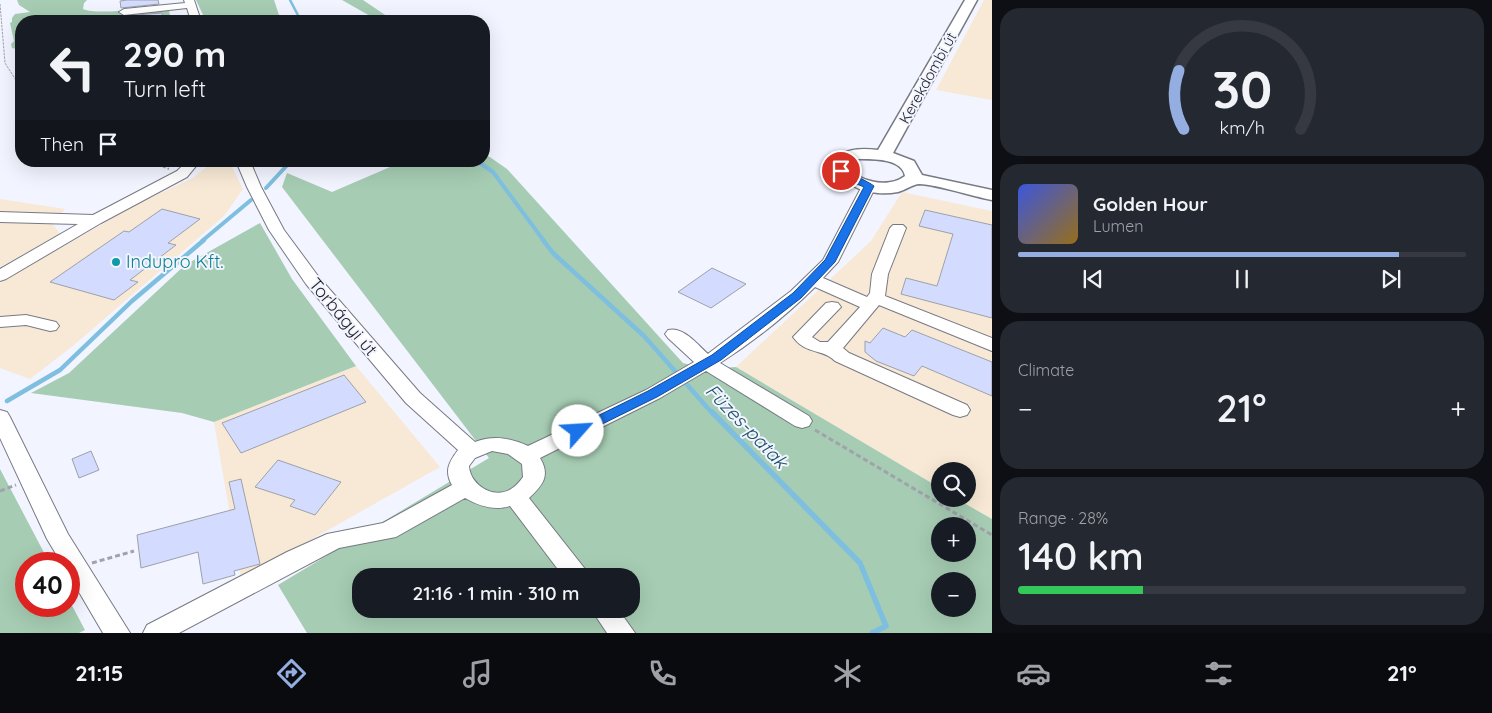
<!DOCTYPE html>
<meta charset="utf-8">
<style>
:root{--surface:#171b24;--page:#242831;--text:#f1f3f6;--muted:#9ea1a6;--line:#363941;--accent:#95aee1}
body{margin:0;font-family:Quicksand,sans-serif;background:var(--page);color:var(--text);height:100vh;display:flex;flex-direction:column;font-size:19px;white-space:nowrap}
*{box-sizing:border-box;margin:0}
p{font-size:16px;color:var(--muted)}
.icon{flex:none;width:28px;height:28px;fill:none;stroke:currentColor;stroke-width:2;stroke-linecap:round;stroke-linejoin:round}
.map{position:relative;flex:1;overflow:hidden}
.drawer{display:flex;flex-direction:column;gap:8px;padding:8px;background:#0d0f14;width:500px}
.drawer>*{flex:none}
.guide{position:absolute;left:15px;top:15px;width:475px;height:152px;border-radius:20px;box-shadow:0 5px 20px #0002;background:#171b24;color:var(--text);overflow:hidden}
.controls{position:absolute;left:931px;top:462px;display:grid;gap:10px}
.controls a{display:grid;place-items:center;width:45px;height:45px;border-radius:50%;background:var(--surface);box-shadow:0 5px 20px #0002;font-size:25px}
.speed{position:absolute;left:15px;top:552px;display:flex;gap:10px;font-size:25px;font-weight:700;text-align:center}
.speed>*{display:grid;place-content:center;width:65px;height:65px;border-radius:50%;background:var(--surface);box-shadow:0 5px 20px #0002;line-height:1}
.speed .limit{border:8px solid #d22;background:#fff;color:#111}
.pin{position:absolute;display:grid;place-items:center;width:42px;height:42px;color:#fff;margin:-21px;border:2px solid #fff;border-radius:50%;box-shadow:0 1px 5px #0007}
.me{position:absolute;width:55px;margin:-28px;rotate:64deg;stroke-linejoin:round;filter:drop-shadow(0 0 4px #0008)}
.turn{display:flex;align-items:center;gap:18px;height:105px;padding:0 25px;font-size:22px}
.turn .icon{width:65px;height:65px;stroke-width:2.5}
.turn b{display:block;font-size:35px;line-height:42px}
.then{display:flex;align-items:center;height:48px;padding:0 25px;background:#0003;gap:10px;font-size:19px}
.big{font-size:38px;font-weight:600;line-height:1.1}
.drawer .tile{flex:1;display:flex;flex-direction:column;justify-content:center;gap:8px;min-width:0;padding:0 18px;border-radius:20px;background:var(--page)}
.drawer .dial{align-items:center;gap:0}
.dial svg{height:130px;overflow:visible;fill:none;stroke:var(--line);stroke-width:7;stroke-linecap:round;text-anchor:middle}
.dial text{fill:var(--text);stroke:none}
.song{display:flex;align-items:center;gap:15px}
.cover{width:60px;height:60px;border-radius:8px;background:linear-gradient(135deg,hsl(230 70% 55%),hsl(40 70% 35%))}
.played{height:5px;border-radius:2px;background:linear-gradient(90deg,var(--accent) 85%,var(--line) 85%)}
.keys{display:flex;justify-content:space-around;direction:ltr}
.heat{display:flex;justify-content:space-between;align-items:center;font-size:28px;direction:ltr}
.charge{height:8px;border-radius:4px;background:linear-gradient(90deg,#34c759 28%,var(--line) 0)}
.trip{position:absolute;left:352px;top:568px;width:288px;height:50px;border-radius:20px;background:var(--surface);box-shadow:0 5px 20px #0002;font-weight:600;line-height:50px;text-align:center}
.dock{display:flex;height:80px;justify-content:space-around;align-items:center;background:#090b0e;color:var(--muted)}
.dock .icon{width:35px;height:35px}
.dock .active{color:var(--accent)}
.dock b{font-size:22px;color:var(--text)}
main{display:flex;flex:1;min-height:0}
.map>svg:first-child{display:block}
</style>
<main>
<div class="map">
<svg width="992" height="633" viewBox="0 0 992 633">
<rect width="100%" height="100%" fill="#f2f4ff"/>
<path fill="#f7e9d5" d="M984,0h8v100l-56,-10z
M222,161h7l14,28 -18,26 -151,130 -44,34 -30,-11v-85l137,-79 56,-26 16,-13z
M902,192l90,19v308l-35,-20h11v-28h-28v17l-204,-121 135,-126z
M0,199l65,10 -12,15 7,10 -60,33z
M356,366l84,101 -199,112 -27,-157z"/>
<path fill="#a6ccb3" fill-rule="evenodd" d="M17,0h70l-3,3 -1,6c16,7 65,-2 85,-4l3,16h-150v53l-5,-11 4,-2 -3,-12 -5,-1 -1,-4 3,-3 -4,-18 2,-1v-4l3,-4 15,-2 -11,-7z
M196,0h78l7,21h-75l8,-1v-3l-9,2z
M342,0h21l31,21h-15z
M484,153l23,16 176,194 23,6 30,-2 204,121v11h17l35,20v114h-685l-29,-48 211,-127 -207,-271 5,-14 45,19 72,-31h80zM940,526h28v28h-28zM361,576h270v33h-270zM940,581h28v28h-28z
M260,223l32,56 64,87 -142,56 -32,-9 -151,-20 38,-20 116,-108z
M0,469l50,95h-24v42h43v-6l16,30 -6,3h-79z"/>
<g fill="none" stroke-linecap="round" stroke-linejoin="round">
<path stroke="#7ebfdf" stroke-width="2.5" d="M290,0l11,21"/>
<path stroke="#7ebfdf" stroke-width="4" d="M477,161l16,11 51,69
M266,188l25,-27
M202,241l49,-41"/>
<path stroke="#7ebfdf" stroke-width="4.5" d="M543,240l10,13 91,83 69,78
M7,401l53,-31 72,-69 72,-61"/>
<path stroke="#7ebfdf" stroke-width="5.5" d="M712,412l148,151 26,63 -14,7"/>
</g>
<path fill="#d3dcfe" stroke="#9ea0a9" d="M127,0h31l1,4 -38,4 -1,-7z
M162,13l1,5 -19,2 -20,1 -1,-5z
M162,209l38,10 -32,24 8,2 -46,35 8,2 -24,18 -64,-18 74,-51 5,1z
M925,210l67,15v93l-91,-24 5,-16 31,8 16,-52 -34,-8z
M712,268l34,16 -35,24 -33,-16z
M883,328l22,9 7,-7 80,32v34l-70,-30 -8,10 -38,-15 -11,-9v-11l5,2z
M344,375l22,27 -125,51 -19,-30z
M91,451l8,19 -20,8 -7,-19z
M278,460l63,22 -26,33 -25,-9 5,-6 -40,-13z
M241,479l19,85 -26,7 1,4 -32,9 -5,-32 -57,16 -4,-33 98,-26 -6,-27z"/>
<g fill="none" stroke-linecap="round" stroke-linejoin="round">
<defs>
<path id="minor" d="M184,0h10l7,21h-10l-4,-13 -63,7 -5,-3 5,-3 61,-6z
M180,161h14l2,5 -9,11 -86,46 -95,56 -6,2v-12l78,-45 -78,-2v-10l93,3 84,-44 5,-5z
M236,161h14l11,26 23,43 34,46 102,117 55,49c18,-7 36,-4 53,4l118,-56 48,-28 -26,-24 -3,-4 3,-4c15,-4 29,14 40,24l1,-1 82,-62 32,-31 39,-74 2,-3h10l2,3 -38,76 -15,16 44,19 3,-4 2,-19 18,-46 3,-3h10l3,3 -18,46 -3,22 107,42v13l-113,-46 -36,43 6,5 118,52 3,5 -3,5 -7,2 -7,-2 -118,-54c-13,-13 -29,-6 -42,-24l33,-34 6,-1 6,1 3,4 -29,30 8,5h8l32,-35 -45,-20c-28,28 -62,55 -95,76l89,53 3,5 -3,5 -7,2 -7,-2 -89,-55 -46,27 -120,60c11,18 2,28 -11,40l56,71 4,7h-26l-53,-70c-16,5 -31,0 -45,-8l-69,39 -57,11 -160,85h-36l4,-8 140,-73 40,-18 56,-11 69,-38c-8,-14 -3,-23 6,-35l-52,-47 -100,-119 -37,-54 -22,-43zM492,451l16,3 14,10 1,13c-3,4 -7,9 -12,12 -17,11 -41,-4 -42,-23l6,-8z
M26,315l30,7 3,4 -3,4 -6,1 -24,-6 -26,2v-10z
M0,410l7,2 3,5 58,117 62,99h-27l-34,-58v-11h-7l-15,-25 -47,-101z
M591,609h27l17,24h-28z"/>
<path id="major" d="M965,0h12l-84,153 21,8 8,14 70,15v10c-21,-4 -53,-15 -73,-16 -5,0 -14,6 -21,8 -27,5 -54,-5 -68,-27 11,-17 30,-17 48,-15zM858,159c14,0 44,-1 47,17 -17,13 -47,6 -59,-11z"/>
</defs>
<use href="#minor" stroke="#777a83" stroke-width="2"/>
<use href="#major" stroke="#777a83" stroke-width="3"/>
<path stroke="#a1a2ab" stroke-width="1" stroke-dasharray="2.5 1" stroke-linecap="butt" d="M0,4l5,59 16,25"/>
<path stroke="#a1a2ab" stroke-width="2" stroke-dasharray="3 2" stroke-linecap="butt" d="M149,161l20,8"/>
<path stroke="#a1a2ab" stroke-width="3" stroke-dasharray="5 3" stroke-linecap="butt" d="M815,430l177,105
M0,491l16,-6
M92,563l42,-12"/>
<use href="#minor" fill="#fff" fill-rule="evenodd"/>
<use href="#major" fill="#fff" fill-rule="evenodd"/>
</g>
<path fill="#1a73e8" stroke="#114b97" d="M837,169c6,0 32,13 37,17l-39,76 -34,36 -80,62 -64,37 -75,37h-9l-2,-3 2,-3 75,-37 64,-36 81,-62 32,-33 39,-73 -19,-8 -8,-6z"/>
<circle fill="#0f9aa8" stroke="#f2f4ff" stroke-width="2" cx="116" cy="262" r="5"/>
<g text-anchor="middle" stroke-width="4" stroke-linejoin="round" paint-order="stroke">
<g font-size="15" fill="#1f2024" stroke="#f2f4ff">
<text transform="translate(928 78) rotate(-61)" y="5">Kerekdombi út</text>
</g>
<g font-size="18" fill="#0d838f" stroke="#f2f4ff" text-anchor="start">
<text x="126" y="268">Indupro Kft.</text>
</g>
<g font-size="18" fill="#1f2024" stroke="#f2f4ff">
<text transform="translate(343 317) rotate(50)" y="6">Torbágyi út</text>
</g>
<g font-size="19" font-style="italic" fill="#1d5168" stroke="#f2f4ff">
<text transform="translate(747 426) rotate(46)" y="7">Füzes-patak</text>
</g>
</g>
</svg>
<div class="controls">
<a><svg class="icon" aria-label="search" viewBox="0 0 24 24"><circle cx="10" cy="10" r="6"/><path d="M15 15l6 6"/></svg></a>
<a>+</a>
<a>−</a>
</div>
<div class="speed"><div class="limit">40</div></div>
<div class="pin" style="left:841px;top:171px;background:#d93025"><svg class="icon" aria-label="arrive" viewBox="0 0 24 24"><path d="M6 21V4h12l-3 4 3 4H6"/></svg></div>
<svg class="me" style="left:578px;top:431px" viewBox="-20 -20 40 40"><circle r="19" fill="#fff"/><path d="M0-13L10 11 0 6-10 11z" fill="#1a73e8"/></svg>
<div class="trip">21:16 · 1 min · 310 m</div>
<div class="guide">
<div class="turn"><svg class="icon" aria-label="left" viewBox="0 0 24 24"><path d="M17 20v-9H6M10 6l-5 5 5 5"/></svg><div><b>290 m</b>Turn left</div></div>
<div class="then">Then<svg class="icon" aria-label="arrive" viewBox="0 0 24 24"><path d="M6 21V4h12l-3 4 3 4H6"/></svg></div>
</div>
</div>
<section class="drawer">
<div class="tile dial"><svg viewBox="0 0 100 80">
<path d="M14 69A42 42 0 1 1 86 69"/>
<path d="M14 69A42 42 0 0 1 11 33" stroke="#95aee1"/>
<text x="50" y="56" font-size="32" font-weight="700">30</text>
<text x="50" y="72" font-size="11">km/h</text>
</svg></div>
<div class="tile">
<div class="song"><i class="cover"></i><div><b>Golden Hour</b><p>Lumen</p></div></div>
<div class="played"></div>
<div class="keys"><svg class="icon" aria-label="previous" viewBox="0 0 24 24"><path d="M18 5L8 12l10 7zM5 5v14"/></svg><svg class="icon" aria-label="pause" viewBox="0 0 24 24"><path d="M8 5v14M16 5v14"/></svg><svg class="icon" aria-label="next" viewBox="0 0 24 24"><path d="M6 5l10 7-10 7zM19 5v14"/></svg></div>
</div>
<div class="tile"><p>Climate</p>
<div class="heat"><a>−</a><b class="big">21°</b><a>+</a></div>
</div>
<div class="tile"><p>Range · 28%</p><b class="big">140 km</b><div class="charge"></div></div>
</section>
</main>
<nav class="dock">
<b>21:15</b>
<svg class="icon active" aria-label="directions" viewBox="0 0 24 24"><path d="M12 3l9 9-9 9-9-9zM9 14v-3h6M13 9l2 2-2 2"/></svg>
<svg class="icon" aria-label="music" viewBox="0 0 24 24"><path d="M9 18V5l10-2v13"/><circle cx="6" cy="18" r="3"/><circle cx="16" cy="16" r="3"/></svg>
<svg class="icon" aria-label="phone" viewBox="0 0 24 24"><path d="M5 4h4l2 5-3 2q2 4 5 5l2-3 5 2v4C11 20 4 13 5 4z"/></svg>
<svg class="icon" aria-label="climate" viewBox="0 0 24 24"><path d="M12 3v18M4 7l16 10M4 17L20 7"/></svg>
<svg class="icon" aria-label="car" viewBox="0 0 24 24"><path d="M5 17H2v-5l4-1 3-4h7l3 4 3 1v5h-3M9 17h6M6 11h13"/><circle cx="7" cy="17" r="2"/><circle cx="17" cy="17" r="2"/></svg>
<svg class="icon" aria-label="filters" viewBox="0 0 24 24"><path d="M4 7h16M4 17h16"/><circle cx="9" cy="7" r="2"/><circle cx="15" cy="17" r="2"/></svg>
<b>21°</b>
</nav>
